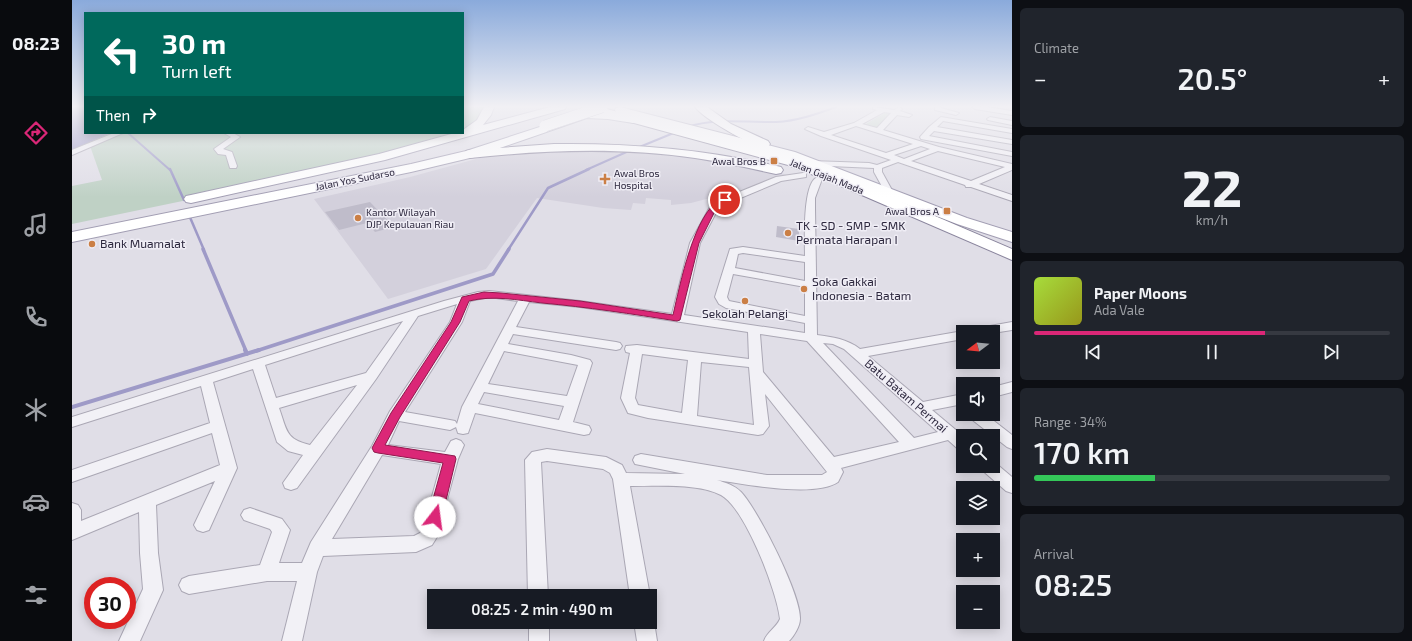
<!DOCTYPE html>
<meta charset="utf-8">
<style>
:root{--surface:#171b24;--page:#20242c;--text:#f1f3f6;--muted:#9ea1a6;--line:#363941;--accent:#db2777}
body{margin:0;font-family:"Exo 2",sans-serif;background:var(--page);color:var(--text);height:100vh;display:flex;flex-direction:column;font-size:15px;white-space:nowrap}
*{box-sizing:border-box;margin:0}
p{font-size:13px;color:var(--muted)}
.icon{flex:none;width:22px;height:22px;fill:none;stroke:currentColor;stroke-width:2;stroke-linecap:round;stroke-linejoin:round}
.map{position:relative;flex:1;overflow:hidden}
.details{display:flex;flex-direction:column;gap:8px;padding:8px;background:#0d0f14;width:400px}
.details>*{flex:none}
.hud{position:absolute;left:12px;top:12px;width:380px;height:122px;border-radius:0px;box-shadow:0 2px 10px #0003;background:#00695c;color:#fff;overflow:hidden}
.needle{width:26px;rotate:254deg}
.fabs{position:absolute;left:884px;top:325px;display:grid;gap:8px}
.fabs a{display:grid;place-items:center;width:44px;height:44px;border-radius:0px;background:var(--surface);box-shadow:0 2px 10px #0003;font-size:20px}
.speed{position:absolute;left:12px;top:577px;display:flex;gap:8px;font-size:20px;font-weight:700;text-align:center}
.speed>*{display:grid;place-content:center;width:52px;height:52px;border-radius:50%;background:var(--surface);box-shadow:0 2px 10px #0003;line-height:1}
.speed .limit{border:6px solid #d22;background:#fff;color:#111}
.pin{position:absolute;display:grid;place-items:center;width:34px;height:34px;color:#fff;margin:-17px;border:2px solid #fff;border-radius:50%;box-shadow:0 1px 4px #0007}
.me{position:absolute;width:44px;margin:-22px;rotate:15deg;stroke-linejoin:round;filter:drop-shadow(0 0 3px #0008)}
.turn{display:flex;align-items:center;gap:14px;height:84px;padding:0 12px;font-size:18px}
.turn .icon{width:52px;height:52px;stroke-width:2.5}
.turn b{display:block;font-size:28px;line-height:34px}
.then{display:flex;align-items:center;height:38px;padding:0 12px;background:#0003;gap:8px;font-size:15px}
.big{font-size:30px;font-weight:600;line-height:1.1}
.details .card{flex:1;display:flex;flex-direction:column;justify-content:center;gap:6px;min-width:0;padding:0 14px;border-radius:6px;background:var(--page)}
.details .dial{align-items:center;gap:0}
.dial b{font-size:52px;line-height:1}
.song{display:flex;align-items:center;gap:12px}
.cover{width:48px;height:48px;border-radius:6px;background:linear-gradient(135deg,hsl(80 70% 55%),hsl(60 70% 35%))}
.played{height:4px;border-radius:2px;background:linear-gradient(90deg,var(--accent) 65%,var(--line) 65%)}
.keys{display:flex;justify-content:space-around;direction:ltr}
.heat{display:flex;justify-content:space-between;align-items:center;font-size:22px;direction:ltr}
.charge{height:6px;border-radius:3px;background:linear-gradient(90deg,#34c759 34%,var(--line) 0)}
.trip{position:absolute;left:355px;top:589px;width:230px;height:40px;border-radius:0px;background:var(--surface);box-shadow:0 2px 10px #0003;font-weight:600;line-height:40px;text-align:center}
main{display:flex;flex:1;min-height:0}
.dock{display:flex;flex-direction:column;width:72px;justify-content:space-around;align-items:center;background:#090b0e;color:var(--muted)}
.dock .icon{width:28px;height:28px}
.dock .current{color:var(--accent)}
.dock b{font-size:18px;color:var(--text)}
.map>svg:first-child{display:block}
</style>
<main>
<nav class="dock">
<b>08:23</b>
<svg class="icon current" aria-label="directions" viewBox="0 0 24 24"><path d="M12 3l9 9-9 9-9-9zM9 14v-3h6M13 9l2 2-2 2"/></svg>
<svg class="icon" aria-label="music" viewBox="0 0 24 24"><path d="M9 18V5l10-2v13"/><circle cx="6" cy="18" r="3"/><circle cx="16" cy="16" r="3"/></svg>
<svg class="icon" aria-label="phone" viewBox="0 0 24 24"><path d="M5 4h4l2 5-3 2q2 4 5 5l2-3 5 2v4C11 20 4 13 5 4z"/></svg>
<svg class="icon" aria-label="climate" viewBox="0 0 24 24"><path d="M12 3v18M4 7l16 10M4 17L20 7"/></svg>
<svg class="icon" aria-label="car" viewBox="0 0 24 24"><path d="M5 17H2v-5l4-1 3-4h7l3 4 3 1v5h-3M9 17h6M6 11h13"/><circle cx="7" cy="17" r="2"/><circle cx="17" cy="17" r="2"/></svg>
<svg class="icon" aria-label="filters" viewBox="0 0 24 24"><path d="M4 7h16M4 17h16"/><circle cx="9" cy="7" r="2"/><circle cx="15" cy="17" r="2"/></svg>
</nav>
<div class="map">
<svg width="940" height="641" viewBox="0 0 940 641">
<rect width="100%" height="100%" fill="#e0dee7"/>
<path fill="#d3d0dc" d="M496,150l84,1 76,11 66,14 -103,27 -20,2v-5l-25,-2 -1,6 -12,-1 -2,7 -28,-2 -66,-10 -51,71 -98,30 -74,-100 96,-22 77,-21z"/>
<path fill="#bfd1c5" d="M391,107h24l-13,16 -11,9z
M816,111l7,2 -16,16 -15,-4z
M39,133h351l-7,5 -258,60 -125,26v-38l30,-6 -13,-37z"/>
<path fill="#9e9ac7" d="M0,107h13v26h26l-39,17z"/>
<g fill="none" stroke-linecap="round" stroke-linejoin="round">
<path stroke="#9e9ac7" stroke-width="2" d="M615,127c30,-10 58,-4 89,-5 21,-1 41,-8 60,-15
M56,133l42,37
M565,148l39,-16
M514,170l45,-20"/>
<path stroke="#9e9ac7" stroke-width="2.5" d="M98,169l14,31
M117,215l15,35
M436,250l40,-62 41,-19"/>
<path stroke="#9e9ac7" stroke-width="3.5" d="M131,249l43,102
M184,351l237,-77 16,-25"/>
<path stroke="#9e9ac7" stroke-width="4" d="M173,350l2,4
M0,407l187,-57"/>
</g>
<path fill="#bfbcca" d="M298,202l24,25 -19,5 -8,-9 -28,7 -14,-18z
M705,226l22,3v12l-23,-4z"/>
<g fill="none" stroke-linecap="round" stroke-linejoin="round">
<defs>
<path id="minor" d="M801,107l21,3 5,-3 3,2 -2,2 12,4 -3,2 -12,-2 -14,15 56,17 73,17v6l-33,14 33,11v6l-41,-14h-5l-1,-2 -67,-23 -16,6v4l11,20 -4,3 -4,-3 -11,-20v-4l-66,-3v-4h3l58,2 8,2 14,-5 -70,-24 -16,-7 3,-2 16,5 30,-9 23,-13 -4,-1zM812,112l7,1 -14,15 -15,-4zM784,126l57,18 -27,9 -55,-18zM849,146l9,3 -26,10 -10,-4zM866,151l67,16 -34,14 -60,-20z
M863,107h6v1l18,5 -3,2 -21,-5z
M900,107h15l25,4v4l-37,-6z
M869,117l71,12v4l-69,-12 -6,6 75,13v4l-78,-13 -5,5 83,16v4l-91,-17 -1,-2 9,-10z
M918,117l22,4v4l-24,-5 -1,-1z
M42,133h9l-51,22v-5z
M152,133h9l7,4 -17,12 9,3 5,14 -1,2h-6l-4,-13 -8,-1 -4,-5 17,-12z
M731,173h3v4l-25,4 -62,26 -19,36 -16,72 121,18v-10l-79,-15 -7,-4 -4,-7 15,-48 13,-2 62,9c0,-14 -3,-75 13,-79h3l1,2 -7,19v11l2,126c16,2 30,4 43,14l103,-18 3,1h-3v7l-95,17 55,46 40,-8v10l-31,6 31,26v15l-5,-2 -10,-9 -107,28 2,4 -5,10c-23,16 -94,2 -121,-2 9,3 17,5 24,12 17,18 60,103 59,127 0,7 -6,17 -11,22h-25c3,-9 12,-13 16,-22 -3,-28 -35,-111 -59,-124 -22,-12 -66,-9 -91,-9l20,110h-20l-17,-117 -3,-6 -7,-4 -56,-8 -6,1 7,134h-20l-3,-136 7,-8 15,-3 59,8 16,8 4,8 59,1 -50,-10 -2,-4 2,-4 6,-2 126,21h55l5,-3 -62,-78 4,32 -6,8 -5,1 -110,-17 -20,-5 -7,-15 9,-45 -4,-1 -1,-3 1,-3 11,-1 112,14 -1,-27 -168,-25 -51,-5 -13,25 100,15 4,1 2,3 -2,3 -4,1 -103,-16 -5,10 63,11 19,5 2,3 -19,59 16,4 2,4 -2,4 -5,1 -109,-22 -7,20 -5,1 -5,-1 -2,-6 -6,3 -51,-9 -11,24 57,7 6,-11 5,-2 5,2 3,4 -6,14 -21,78 -5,8 -16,7 -93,4 -6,16 -15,69h-20l15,-60h-30l-78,13 -7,-3 -3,-6 3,-6 7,-3 71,-11 12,-33 -2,-3 -26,-9 -3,-5 3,-5 6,-2 32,11 8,11 -11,33h23l9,-21 61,-96 18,-35 60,-89 7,-18 -39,12 -42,63 -79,109 -6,2 -6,-2 -2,-5 20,-28 -15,-4 -11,-9 -24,-73 -40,13 24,86 -28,62 -6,2 -6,-2 -3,-5 21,-44 -59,24 2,48 5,37 -23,51h-21l24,-52 -3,-36 -1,-41 -67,28v-37l6,2 3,5v11l139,-56 -8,-32 -140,49v-12l138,-47 -9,-37 -129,41v-10l372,-116 34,-9 11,-1 91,10 92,13 18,-71 22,-40 64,-26zM671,253l62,9v19l-70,-13 3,-14zM661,274l72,13v29l-76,-15 -2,-4zM417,297l29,4 -56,106 -5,17 -2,-3 -5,-1 -45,-8 57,-90 8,-21zM331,321l-37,52 -90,25 -11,-33zM688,334l47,7 92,101 -65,15 -71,-85zM751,343l10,1 11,5 94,83 -24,6zM432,351l74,14 -11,31 -79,-12zM570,354l46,6 -6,53 -44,-8 -3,-7zM629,362l48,5 5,58 -57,-9zM285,385l-47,60c-25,-6 -23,-15 -31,-37zM412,392l80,14 -5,14 -81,-16zM310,455l59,9 -18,65 -3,4 -6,3 -82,3z
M940,322v8l-19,3 -20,-1 2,-3 4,-1z
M940,382v10l-19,5v-10z
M896,414h17l27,21v14l-5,-2 -37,-29z
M921,461l19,16v16l-6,-2 -24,-21 -2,-4h13z
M578,615l4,7 3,19h-20l-3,-19h16z
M457,622h20v19h-20z"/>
<path id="primary" d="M412,107h10l-3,8 -8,10 67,-18h16l-1,2 -180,51 -194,43 -5,-1 -2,-3 2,-3 5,-1 188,-41 76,-21h8v-3l14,-10z
M548,107l175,45 172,66 45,14v10l-55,-18 -170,-66 -171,-46 -1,-2 1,-2z
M514,112c11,0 45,0 52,8l-5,3 -25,-4 -21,-1 -113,39 -63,15 -339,70v-10l339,-68 55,-13z"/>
<path id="trunk" d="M518,107h9l199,52 46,18 168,72v11l-178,-77 -46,-18 -198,-54 -1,-2z
M623,107h12l24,17 37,17 2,3 -2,3c-12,3 -65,-29 -73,-40z
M482,144c77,-1 152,5 227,23l2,3 -2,3 -5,1c-27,-6 -54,-12 -81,-16 -75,-11 -150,-8 -225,0l-4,-1 -2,-3 2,-3 4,-1z"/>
</defs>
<use href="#minor" stroke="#aaa7b4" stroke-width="2"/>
<use href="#primary" stroke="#a29eb3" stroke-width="2"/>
<use href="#trunk" stroke="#8b869e" stroke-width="2"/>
<use href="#minor" fill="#f2f1f6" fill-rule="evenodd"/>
<use href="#primary" fill="#fff" fill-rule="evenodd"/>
<use href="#trunk" fill="#fff" fill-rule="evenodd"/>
<defs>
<path id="primary-bridge" d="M473,126l57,-19"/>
</defs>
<use href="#primary-bridge" stroke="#a29eb3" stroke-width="12" stroke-linecap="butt"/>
<use href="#primary-bridge" stroke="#fff" stroke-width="11"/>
</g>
<linearGradient id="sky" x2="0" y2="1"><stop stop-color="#8aaadb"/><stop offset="0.54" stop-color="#f1f0f4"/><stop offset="1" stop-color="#f1f0f4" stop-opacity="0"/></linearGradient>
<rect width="940" height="197" fill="url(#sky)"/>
<path fill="#db2777" stroke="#8e194d" d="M650,198l6,2 -12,9 -17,34 -19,77 -3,1c-45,-7 -90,-14 -135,-18 -25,-3 -49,-8 -73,-2l-9,21 -60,95 -15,28 70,11 1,3 -14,58 -2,4 -5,2 -5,-2 -2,-4 15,-54 -65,-10 -4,-1 -2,-4 19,-35 60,-91 11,-25 22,-5 17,1 79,8 93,14c7,-30 21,-103 49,-117z"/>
<g fill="#cb7f45" stroke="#efedf5" stroke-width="1.5">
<rect x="698" y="157" width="8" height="8" rx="2"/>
<path d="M531 173h4v4h4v4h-4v4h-4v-4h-4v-4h4z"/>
<rect x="871" y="207" width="8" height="8" rx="2"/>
<circle cx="286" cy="218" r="4"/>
<circle cx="716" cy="233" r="4"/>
<circle cx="20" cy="244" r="4"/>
<circle cx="732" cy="289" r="4"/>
<circle cx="673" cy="301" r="4"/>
</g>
<g text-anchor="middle" stroke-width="3" stroke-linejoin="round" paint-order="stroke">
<g font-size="10" fill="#2d283e" stroke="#efedf5" text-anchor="end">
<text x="694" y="165">Awal Bros B</text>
<text x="542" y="177" text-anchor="start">Awal Bros<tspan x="542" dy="12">Hospital</tspan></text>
<text x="867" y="215">Awal Bros A</text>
<text x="294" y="216" text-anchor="start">Kantor Wilayah<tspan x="294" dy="12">DJP Kepulauan Riau</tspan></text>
</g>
<g font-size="10" fill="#2d283e" stroke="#efedf5">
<text transform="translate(755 176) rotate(22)" y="4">Jalan Gajah Mada</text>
<text transform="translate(283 179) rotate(-11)" y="4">Jalan Yos Sudarso</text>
</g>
<g font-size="12" fill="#2d283e" stroke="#efedf5" text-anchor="start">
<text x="724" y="230">TK - SD - SMP - SMK<tspan x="724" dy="14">Permata Harapan I</tspan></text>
<text x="28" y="248">Bank Muamalat</text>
<text x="740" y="286">Soka Gakkai<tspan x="740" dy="14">Indonesia - Batam</tspan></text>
<text x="673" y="318" text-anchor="middle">Sekolah Pelangi</text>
</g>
<g font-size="12" fill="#2d283e" stroke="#efedf5">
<text transform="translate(834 396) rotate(41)" y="4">Batu Batam Permai</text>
</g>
</g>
</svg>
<div class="fabs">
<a><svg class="needle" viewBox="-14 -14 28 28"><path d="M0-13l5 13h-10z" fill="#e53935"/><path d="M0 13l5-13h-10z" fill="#9ea1a6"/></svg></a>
<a><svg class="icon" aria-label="sound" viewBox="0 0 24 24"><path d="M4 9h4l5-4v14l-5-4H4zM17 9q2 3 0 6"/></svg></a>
<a><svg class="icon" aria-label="search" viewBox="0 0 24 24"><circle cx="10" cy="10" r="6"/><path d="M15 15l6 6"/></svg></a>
<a><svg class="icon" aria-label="layers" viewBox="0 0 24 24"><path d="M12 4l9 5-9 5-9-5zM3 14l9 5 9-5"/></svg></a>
<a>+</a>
<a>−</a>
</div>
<div class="speed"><div class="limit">30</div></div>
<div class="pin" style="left:653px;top:200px;background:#d93025"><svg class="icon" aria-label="arrive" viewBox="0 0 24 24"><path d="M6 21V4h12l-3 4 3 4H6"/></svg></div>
<svg class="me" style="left:363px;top:517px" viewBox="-20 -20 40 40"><circle r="19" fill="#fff"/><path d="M0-13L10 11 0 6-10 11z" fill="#db2777"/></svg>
<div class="trip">08:25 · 2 min · 490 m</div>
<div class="hud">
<div class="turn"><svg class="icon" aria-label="left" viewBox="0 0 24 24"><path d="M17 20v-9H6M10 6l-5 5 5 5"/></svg><div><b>30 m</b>Turn left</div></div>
<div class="then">Then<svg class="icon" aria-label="right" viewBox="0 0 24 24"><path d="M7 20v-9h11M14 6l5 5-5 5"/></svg></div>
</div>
</div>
<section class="details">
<div class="card"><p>Climate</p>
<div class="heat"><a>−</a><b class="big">20.5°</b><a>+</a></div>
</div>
<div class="card dial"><b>22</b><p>km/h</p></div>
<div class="card">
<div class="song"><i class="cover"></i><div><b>Paper Moons</b><p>Ada Vale</p></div></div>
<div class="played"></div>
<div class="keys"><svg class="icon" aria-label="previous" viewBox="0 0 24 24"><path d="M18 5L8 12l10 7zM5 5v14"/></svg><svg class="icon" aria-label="pause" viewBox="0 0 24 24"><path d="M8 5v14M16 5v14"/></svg><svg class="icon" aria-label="next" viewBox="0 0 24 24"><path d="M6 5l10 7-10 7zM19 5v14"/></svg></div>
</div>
<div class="card"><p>Range · 34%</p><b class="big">170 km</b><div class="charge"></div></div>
<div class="card"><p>Arrival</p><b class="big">08:25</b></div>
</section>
</main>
